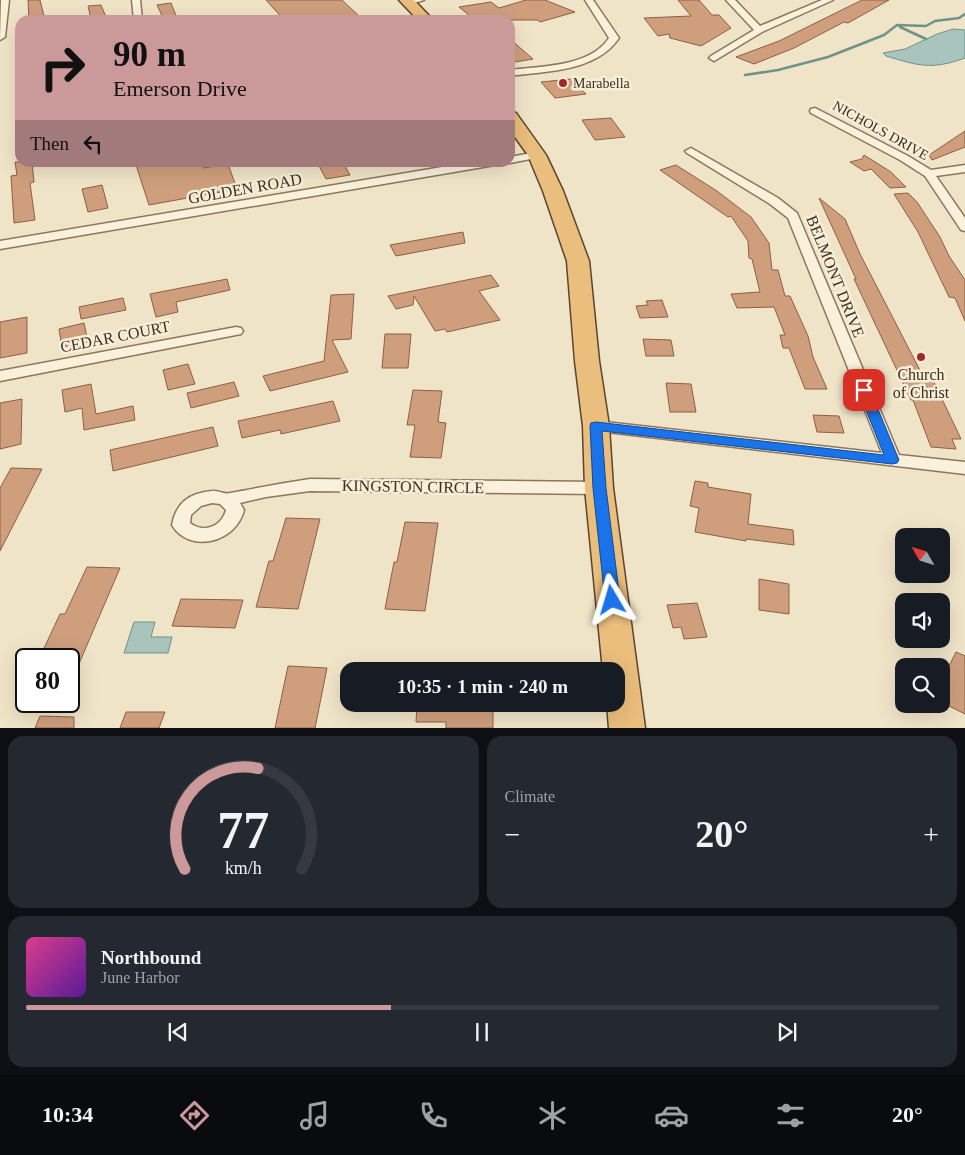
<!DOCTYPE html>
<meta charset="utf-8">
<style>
:root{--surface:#171b24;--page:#242831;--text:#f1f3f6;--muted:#9ea1a6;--line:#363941;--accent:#cc999b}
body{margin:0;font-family:"Times New Roman",serif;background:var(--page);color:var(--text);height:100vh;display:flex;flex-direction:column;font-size:19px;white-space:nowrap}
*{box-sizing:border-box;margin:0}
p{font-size:16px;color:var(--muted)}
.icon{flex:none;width:28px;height:28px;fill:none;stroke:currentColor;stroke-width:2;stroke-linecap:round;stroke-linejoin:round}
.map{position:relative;height:728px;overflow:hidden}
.side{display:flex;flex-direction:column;gap:8px;padding:8px;background:#0d0f14;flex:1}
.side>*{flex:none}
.hud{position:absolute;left:15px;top:15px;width:500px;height:152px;border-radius:15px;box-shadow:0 5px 20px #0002;background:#cc999b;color:#111;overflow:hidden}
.needle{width:32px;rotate:309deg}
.fabs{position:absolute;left:895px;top:528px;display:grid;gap:10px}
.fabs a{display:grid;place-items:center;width:55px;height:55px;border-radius:10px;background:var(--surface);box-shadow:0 5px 20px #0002;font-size:25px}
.speed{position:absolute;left:15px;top:648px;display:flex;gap:10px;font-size:25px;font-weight:700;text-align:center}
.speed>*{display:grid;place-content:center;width:65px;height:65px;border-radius:50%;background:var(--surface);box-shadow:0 5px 20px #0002;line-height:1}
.speed .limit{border:2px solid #111;border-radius:8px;background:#fff;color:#111}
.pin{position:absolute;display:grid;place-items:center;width:42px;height:42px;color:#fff;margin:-21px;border-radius:10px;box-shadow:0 2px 8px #0006}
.me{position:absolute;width:55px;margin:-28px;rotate:353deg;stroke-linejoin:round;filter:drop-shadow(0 0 4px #0008)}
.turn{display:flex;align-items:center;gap:18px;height:105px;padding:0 15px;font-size:22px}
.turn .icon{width:65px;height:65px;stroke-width:2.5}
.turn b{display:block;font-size:35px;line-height:42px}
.then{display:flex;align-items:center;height:48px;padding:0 15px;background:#0003;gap:10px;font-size:19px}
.big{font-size:38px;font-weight:700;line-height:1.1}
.side .tile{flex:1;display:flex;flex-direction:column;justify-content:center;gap:8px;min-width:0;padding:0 18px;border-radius:15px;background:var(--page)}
.side .dial{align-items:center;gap:0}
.dial svg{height:130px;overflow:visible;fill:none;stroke:var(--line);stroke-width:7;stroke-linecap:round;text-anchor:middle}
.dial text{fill:var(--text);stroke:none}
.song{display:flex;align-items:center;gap:15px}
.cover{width:60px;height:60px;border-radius:8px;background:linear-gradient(135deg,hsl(330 70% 55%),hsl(270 70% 35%))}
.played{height:5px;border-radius:2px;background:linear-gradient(90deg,var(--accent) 40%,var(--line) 40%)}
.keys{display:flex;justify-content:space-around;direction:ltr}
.heat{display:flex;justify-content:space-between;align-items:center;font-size:28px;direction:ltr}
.side .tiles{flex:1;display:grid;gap:8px;grid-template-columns:1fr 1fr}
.tile:last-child{grid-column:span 2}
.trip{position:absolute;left:340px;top:662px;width:285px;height:50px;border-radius:15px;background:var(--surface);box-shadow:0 5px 20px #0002;font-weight:700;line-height:50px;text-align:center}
.menu{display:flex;height:80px;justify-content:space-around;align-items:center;background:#090b0e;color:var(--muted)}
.menu .icon{width:35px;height:35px}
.menu .active{color:var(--accent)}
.menu b{font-size:22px;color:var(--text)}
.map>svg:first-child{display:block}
</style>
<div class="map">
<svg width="965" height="728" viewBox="0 0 965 728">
<rect width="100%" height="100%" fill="#f0e4c8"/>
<path fill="#a9c4bc" stroke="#6f938a" d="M953,29l12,1v28c-33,12 -46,8 -79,-2l-3,-3 22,-4 32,-15z
M134,622h21l-4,15h21l-4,16h-44z"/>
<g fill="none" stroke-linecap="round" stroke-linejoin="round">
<path stroke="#6f938a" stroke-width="2.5" d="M900,27l26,12
M745,75l33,-5 50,-13 56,-22 13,-10 29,1 9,-5 24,-3 6,-4"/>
</g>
<path fill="#cf9f7d" stroke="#8d5f41" d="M28,0h12l5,20h-16z
M266,0h76l18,17 -21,3h-55z
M526,0h19l30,12 -35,10 -2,-2h-68v-4l-11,-9 32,-5 8,6z
M678,0h21l13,15h7l12,13 -30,18 -31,-8 -1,-4 -11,2 -14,-18 47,-2z
M862,0h27l-41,23 -4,-1 -50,26 -40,16 -18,-7 43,-16z
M171,3l6,15 -13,2 -7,-15z
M101,5l5,12 -15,2 -3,-13z
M510,39l23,20 -18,3 -5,-5z
M571,79l15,15 -31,4 -14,-16z
M611,118l14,19 -30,3 -13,-20z
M965,131v16l-33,13 -3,-5z
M864,155l27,17 15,15 -16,1 -19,-19 -7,2 -14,-9 12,-3z
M15,162h17l2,20 -4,1 5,37 -21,3 -3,-47 6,-1z
M135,162h66l2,6 25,-4 9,25 -88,16z
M317,162h26l7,13 -24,4z
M676,165l41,26 34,26 18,26 3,27h6l7,26h5l18,40 5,21 14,32h-22l-16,-41h-6l-3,-13h5l-11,-28 -37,1 -6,-14 29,-2 -8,-33 -3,-1 -1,-17 -17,-25 -3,1 -68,-47z
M102,185l6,23 -20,4 -6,-23z
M908,193l9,9 23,35 9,19 16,24v41l-10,-23 -6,-1 -31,-65 -24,-38z
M819,198l26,21 15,35 65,126h8l28,59h-9l4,10 -25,-2 -18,-47h-2l-57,-121h2z
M463,232l2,11 -69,13 -6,-11z
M491,275l8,11 -20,5 21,29 -53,12 -2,-3 -10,2 -21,-35 -1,9 -17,4 -8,-13z
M227,279l3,11 -54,12 2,10 -22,5 -6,-23z
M354,294l-3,45 -19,1 16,32 -78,19 -7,-15 61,-15 7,-66z
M123,298l3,12 -45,9 -2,-12z
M662,300l6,17 -28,1 -4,-12 12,-1 -2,-4z
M27,317v36l-27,5v-36z
M84,323l4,19 -26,5 -3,-18z
M385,334h26l-3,34h-26z
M643,339l28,1 3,16h-28z
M188,364l7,20 -27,6 -5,-20z
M234,382l5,14 -48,12 -4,-15z
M666,383l25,1 5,28h-26z
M91,384l5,30 37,-8 2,14 -51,10 -2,-22 -17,4 -3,-22z
M413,390l29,1 -4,31 8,1 -5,35 -31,-1 5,-32h-8z
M22,399l-1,45 -21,5v-46z
M333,401l7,20 -59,13 -1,-4 -38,8 -4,-17z
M813,415l26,1 5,17 -27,-1z
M213,427l5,19 -105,25 -3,-21z
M11,468l31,1 -42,82v-63z
M695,481l13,2v4l43,7 -3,30 45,6 1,15 -48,-6v2l-51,-9 4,-24 -9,-2z
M286,518l34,1 -22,90 -42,-2 13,-46h4z
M405,522l33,1 -13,88 -40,-2 9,-47h3z
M87,567l33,1 -51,119v-28h-30l21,-45h5z
M759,579l30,5v30l-30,-4z
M181,599l62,1 -8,28 -63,-2z
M697,603l10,34 -23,2 -3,-12 -8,1 -6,-23z
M956,652l9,4v58l-24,-12v-20z
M288,666l39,2 -12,60h-40z
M417,704h76v24h-47v-6h-30z
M126,712h39l-6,16h-39z
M40,716l34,1v11h-39z"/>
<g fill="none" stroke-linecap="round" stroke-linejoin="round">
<defs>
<path id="minor" d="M1,0h8l-4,37 -5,3z
M132,0h8l2,20h-8z
M406,0h18l-16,5 -4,-3z
M585,0h8l26,38c-23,34 -73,33 -109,38v-6c31,-4 80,-3 99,-32z
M726,0h9l25,26 62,-26h11l-71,32 -48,29 -5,-3 2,-2 43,-26z
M815,108l93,48 23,14 34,-5v7l-29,4 29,42v13l-4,-1 -36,-54 -25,-16 -89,-47 -1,-2 1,-2z
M691,148l87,50 19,15 102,242 66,7v12l-375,-44 -2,-4 2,-4 6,-1 286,32 -94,-235 -18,-14 -83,-51 -2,-2z
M537,152l6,3 -2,2 -31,6 -4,-1h4v-5z
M472,162h28l-5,3 -495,84v-8z
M236,327l5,1 2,3 -2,3 -241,47v-10z
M310,479l289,3 6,2 3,4 -3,4 -6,2 -289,-3 -44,6 -26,6 4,7c-8,33 -55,44 -72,15 4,-22 17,-32 40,-34 6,-1 12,4 18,2 27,-5 53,-10 80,-14zM212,503l8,1 6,6c-4,16 -22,24 -36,13l1,-8 10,-9z"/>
<path id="trunk" d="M399,0h15l19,20h-15z
M510,112l6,1 30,42 17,36 26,70 10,100 10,65 4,62 32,240h-36l-2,-24h9v-33h-13l-18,-183 -2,-62 -8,-65 -8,-100 -24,-70 -15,-36 -18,-25z"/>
</defs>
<use href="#minor" stroke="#8d765c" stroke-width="3"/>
<use href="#trunk" stroke="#5b4430" stroke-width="3"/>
<use href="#minor" fill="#faf1dc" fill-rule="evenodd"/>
<use href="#trunk" fill="#eabe7c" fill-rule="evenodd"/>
</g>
<path fill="#1a73e8" stroke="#114b97" d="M864,386l6,4 29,70 -2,3 -5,1 -290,-33 4,57 14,112 -3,5 -5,1 -5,-1 -2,-5 -12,-112 -3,-62 1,-3 5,-1 288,33 -26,-65z"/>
<g fill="#9e2a2b" stroke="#f7eed8" stroke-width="2">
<circle cx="563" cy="83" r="5"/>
<circle cx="921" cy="357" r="5"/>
</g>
<g text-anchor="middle" stroke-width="5" stroke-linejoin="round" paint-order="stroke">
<g font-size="14" fill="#3d2e20" stroke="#f7eed8" text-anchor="start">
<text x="573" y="88">Marabella</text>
</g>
<g font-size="14" fill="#3d2e20" stroke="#f7eed8">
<text transform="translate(881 130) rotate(29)" y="5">NICHOLS DRIVE</text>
</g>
<g font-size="16" fill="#3d2e20" stroke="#f7eed8">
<text transform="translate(245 188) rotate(-10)" y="6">GOLDEN ROAD</text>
<text transform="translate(836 276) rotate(68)" y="6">BELMONT DRIVE</text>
<text transform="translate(115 336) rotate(-11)" y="6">CEDAR COURT</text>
<text transform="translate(413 486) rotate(1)" y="6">KINGSTON CIRCLE</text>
</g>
<g font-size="16" fill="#3d2e20" stroke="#f7eed8">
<text x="921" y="380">Church<tspan x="921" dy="18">of Christ</tspan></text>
</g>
</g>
</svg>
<div class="fabs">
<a><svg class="needle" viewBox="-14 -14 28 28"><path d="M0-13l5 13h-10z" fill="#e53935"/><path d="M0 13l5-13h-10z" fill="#9ea1a6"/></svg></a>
<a><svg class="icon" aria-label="sound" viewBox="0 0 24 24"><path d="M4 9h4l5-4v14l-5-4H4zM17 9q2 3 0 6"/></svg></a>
<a><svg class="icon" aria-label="search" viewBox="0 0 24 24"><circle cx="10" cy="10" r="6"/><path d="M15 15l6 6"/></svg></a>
</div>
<div class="speed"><div class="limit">80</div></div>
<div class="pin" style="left:864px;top:390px;background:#d93025"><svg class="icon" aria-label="arrive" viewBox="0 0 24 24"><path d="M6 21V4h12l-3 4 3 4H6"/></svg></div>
<svg class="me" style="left:612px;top:600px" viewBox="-20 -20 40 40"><path d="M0-17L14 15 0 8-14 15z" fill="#1a73e8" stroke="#fff" stroke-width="4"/></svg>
<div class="trip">10:35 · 1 min · 240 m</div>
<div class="hud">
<div class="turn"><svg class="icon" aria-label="right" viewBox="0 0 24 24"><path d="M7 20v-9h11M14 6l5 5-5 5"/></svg><div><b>90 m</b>Emerson Drive</div></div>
<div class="then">Then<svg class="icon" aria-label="left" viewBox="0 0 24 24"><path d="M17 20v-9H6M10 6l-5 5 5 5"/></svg></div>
</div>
</div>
<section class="side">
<div class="tiles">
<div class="tile dial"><svg viewBox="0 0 100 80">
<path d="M14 69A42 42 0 1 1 86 69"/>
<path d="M14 69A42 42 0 0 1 59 7" stroke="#cc999b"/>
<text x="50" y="56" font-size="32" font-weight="700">77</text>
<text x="50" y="72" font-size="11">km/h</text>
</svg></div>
<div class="tile"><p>Climate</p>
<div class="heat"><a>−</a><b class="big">20°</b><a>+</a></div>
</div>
<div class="tile">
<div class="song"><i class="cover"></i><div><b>Northbound</b><p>June Harbor</p></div></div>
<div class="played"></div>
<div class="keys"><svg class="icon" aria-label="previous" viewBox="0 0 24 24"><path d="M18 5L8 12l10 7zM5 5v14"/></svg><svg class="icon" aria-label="pause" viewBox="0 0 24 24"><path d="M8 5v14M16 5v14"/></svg><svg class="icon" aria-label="next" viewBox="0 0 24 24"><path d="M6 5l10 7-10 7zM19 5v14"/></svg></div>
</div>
</div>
</section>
<nav class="menu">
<b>10:34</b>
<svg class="icon active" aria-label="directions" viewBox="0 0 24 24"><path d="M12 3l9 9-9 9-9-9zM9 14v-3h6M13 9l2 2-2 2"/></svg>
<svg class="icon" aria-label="music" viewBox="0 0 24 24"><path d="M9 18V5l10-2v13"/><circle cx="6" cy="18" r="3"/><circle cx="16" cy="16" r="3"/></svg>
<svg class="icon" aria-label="phone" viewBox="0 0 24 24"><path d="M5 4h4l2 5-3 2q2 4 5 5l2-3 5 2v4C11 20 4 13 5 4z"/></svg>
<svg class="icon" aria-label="climate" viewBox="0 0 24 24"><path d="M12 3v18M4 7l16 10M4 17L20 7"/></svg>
<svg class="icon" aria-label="car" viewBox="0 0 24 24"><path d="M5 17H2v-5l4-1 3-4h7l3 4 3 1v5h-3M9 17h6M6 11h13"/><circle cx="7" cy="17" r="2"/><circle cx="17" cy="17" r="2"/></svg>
<svg class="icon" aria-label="filters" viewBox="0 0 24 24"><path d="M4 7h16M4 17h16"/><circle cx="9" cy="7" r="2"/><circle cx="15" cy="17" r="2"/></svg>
<b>20°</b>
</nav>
